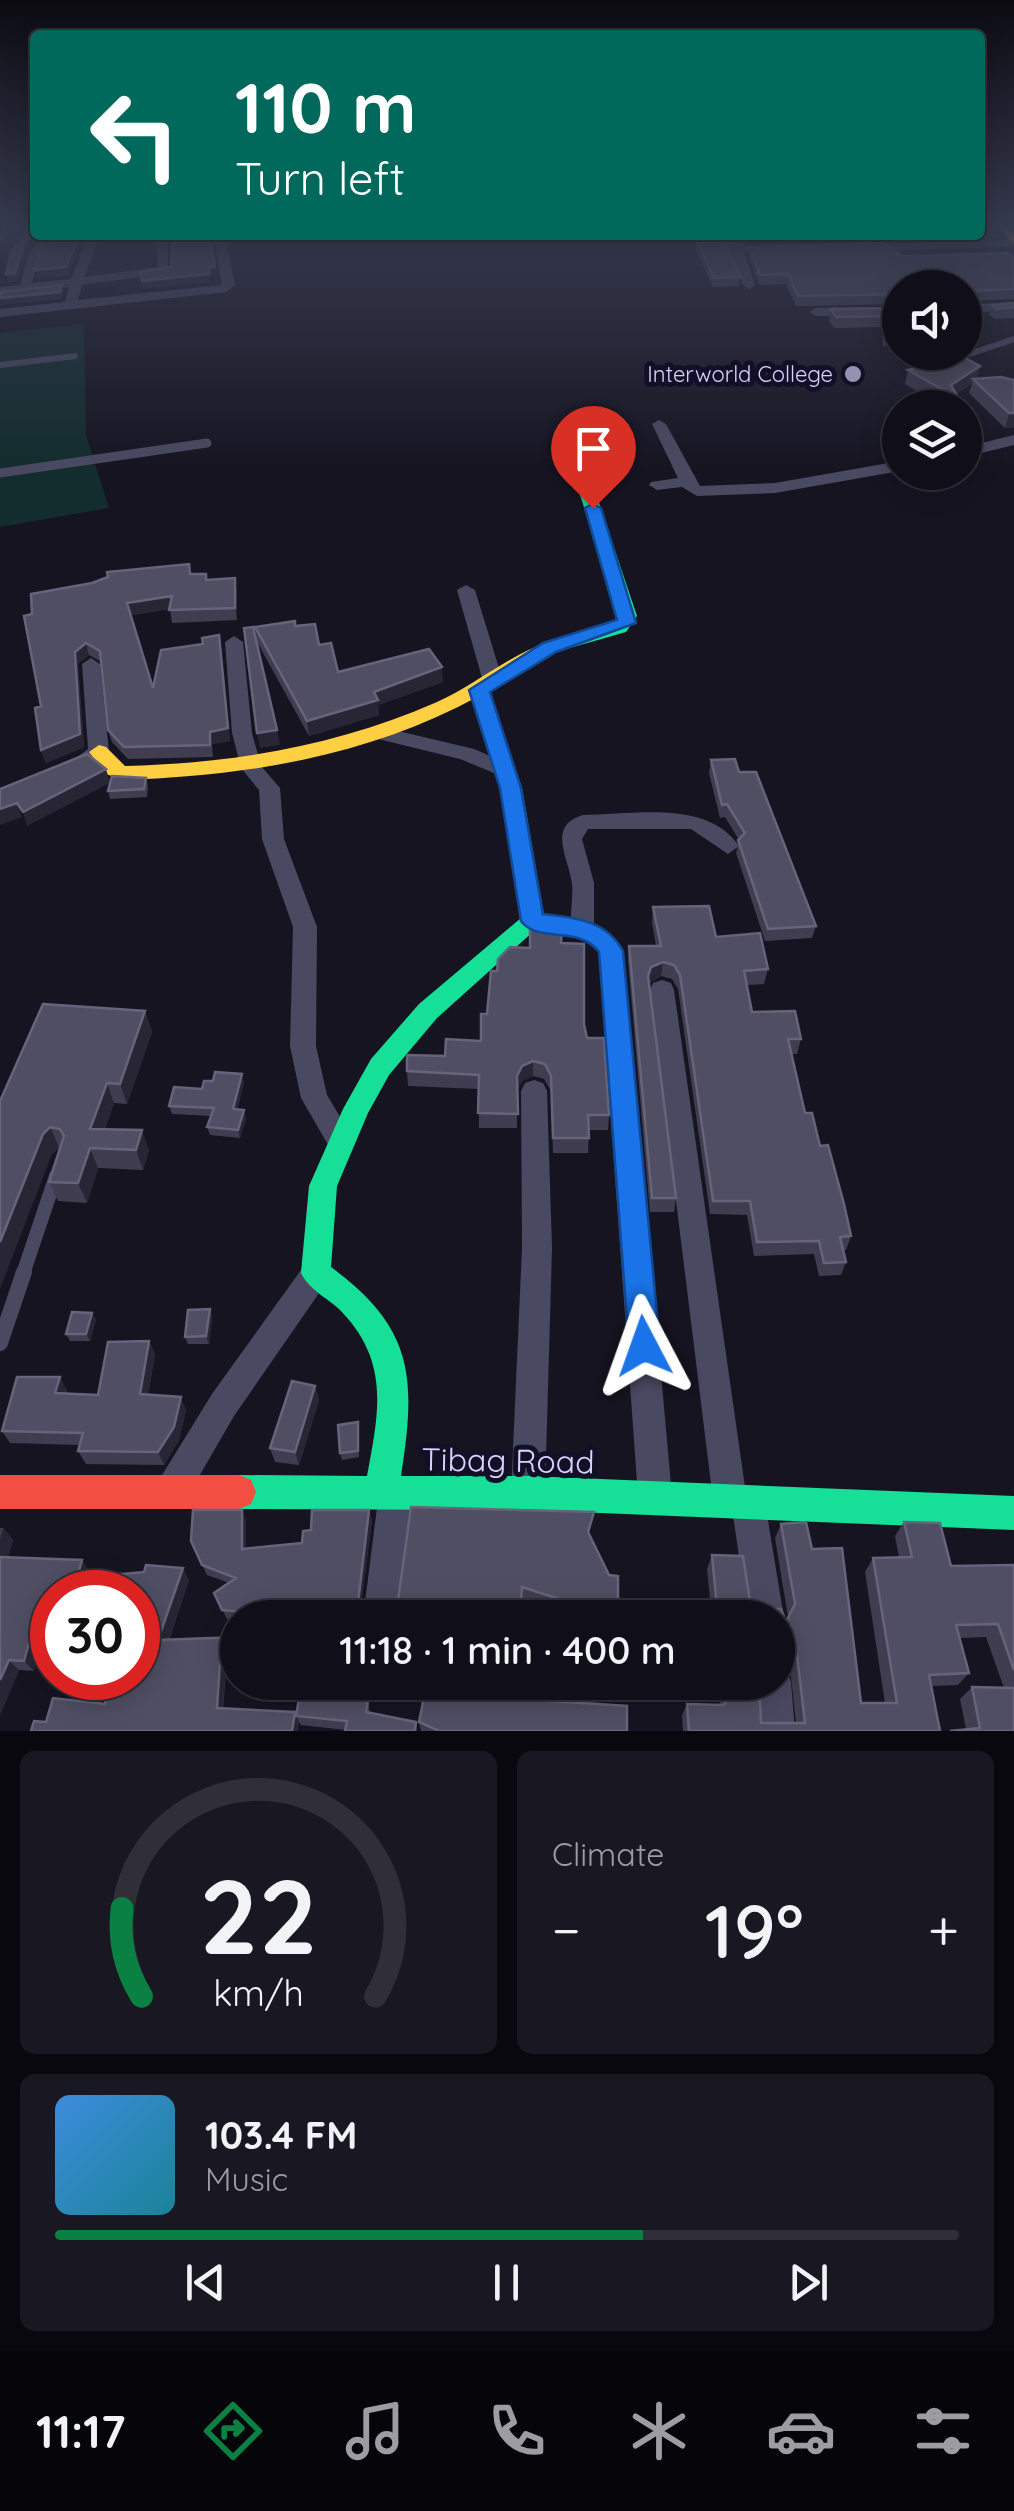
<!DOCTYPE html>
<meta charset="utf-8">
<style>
:root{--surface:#100f19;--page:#191822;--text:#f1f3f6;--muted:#9c9ca2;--line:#302f38;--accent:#0b8043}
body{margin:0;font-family:Quicksand,sans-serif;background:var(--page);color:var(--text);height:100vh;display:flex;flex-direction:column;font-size:38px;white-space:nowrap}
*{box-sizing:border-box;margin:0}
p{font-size:32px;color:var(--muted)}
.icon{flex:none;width:55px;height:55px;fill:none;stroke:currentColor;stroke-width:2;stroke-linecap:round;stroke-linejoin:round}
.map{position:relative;height:1731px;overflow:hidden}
.sheet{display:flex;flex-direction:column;gap:20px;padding:20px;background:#09080e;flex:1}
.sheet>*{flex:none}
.top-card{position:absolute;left:30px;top:30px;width:955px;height:210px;border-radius:10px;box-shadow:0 5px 25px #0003,0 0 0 2px var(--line);background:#00695c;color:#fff;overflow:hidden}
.buttons{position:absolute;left:882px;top:270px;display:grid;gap:20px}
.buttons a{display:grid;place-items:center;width:100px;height:100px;border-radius:50%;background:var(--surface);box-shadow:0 5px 25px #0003,0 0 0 2px var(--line);font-size:50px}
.speed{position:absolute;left:30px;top:1570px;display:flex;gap:20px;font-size:50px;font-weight:700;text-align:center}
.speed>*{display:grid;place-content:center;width:130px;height:130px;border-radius:50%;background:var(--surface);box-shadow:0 5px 25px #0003,0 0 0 2px var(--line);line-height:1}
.speed .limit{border:15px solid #d22;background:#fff;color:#111}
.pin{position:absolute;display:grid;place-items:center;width:85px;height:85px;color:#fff;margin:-102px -42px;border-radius:50% 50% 50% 0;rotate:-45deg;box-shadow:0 0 10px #0007}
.pin .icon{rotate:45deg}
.me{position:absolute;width:110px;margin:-55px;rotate:356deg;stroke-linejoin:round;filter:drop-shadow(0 0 8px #0008)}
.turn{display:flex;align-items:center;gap:35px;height:210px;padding:0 40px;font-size:45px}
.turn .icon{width:130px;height:130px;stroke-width:2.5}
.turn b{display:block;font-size:70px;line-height:85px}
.big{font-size:75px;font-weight:600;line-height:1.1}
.sheet .card{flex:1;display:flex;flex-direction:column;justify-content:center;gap:15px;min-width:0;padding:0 35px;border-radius:15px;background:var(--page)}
.sheet .dial{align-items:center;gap:0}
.dial svg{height:260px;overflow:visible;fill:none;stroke:var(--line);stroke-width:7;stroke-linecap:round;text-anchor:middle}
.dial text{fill:var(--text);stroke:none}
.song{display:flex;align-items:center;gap:30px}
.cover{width:120px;height:120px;border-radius:15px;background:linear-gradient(135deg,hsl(210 70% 55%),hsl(190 70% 35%))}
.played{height:10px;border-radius:5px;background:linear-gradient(90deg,var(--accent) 65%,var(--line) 65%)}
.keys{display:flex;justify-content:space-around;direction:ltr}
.heat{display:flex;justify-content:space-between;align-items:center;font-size:55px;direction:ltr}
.sheet .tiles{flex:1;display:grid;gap:20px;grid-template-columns:1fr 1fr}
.card:last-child{grid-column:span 2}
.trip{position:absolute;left:220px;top:1600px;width:575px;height:100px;border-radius:50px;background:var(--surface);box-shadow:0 5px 25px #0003,0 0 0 2px var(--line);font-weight:600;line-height:100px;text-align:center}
.dock{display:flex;height:160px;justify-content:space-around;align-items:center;background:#06060a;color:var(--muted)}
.dock .icon{width:70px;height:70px}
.dock .active{color:var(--accent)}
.dock b{font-size:45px;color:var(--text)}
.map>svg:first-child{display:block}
</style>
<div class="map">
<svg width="1014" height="1731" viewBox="0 0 1014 1731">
<rect width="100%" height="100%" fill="#161421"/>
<path fill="#132c2d" d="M84,324l2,111 23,73 -109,19v-194z"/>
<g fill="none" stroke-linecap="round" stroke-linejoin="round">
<path stroke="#4a4962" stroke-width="6" d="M951,360l63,-21
M0,365l75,-9"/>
<path stroke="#4a4962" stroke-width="9" d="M0,473l207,-30"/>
<path stroke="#4a4962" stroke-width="14" d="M23,1274l33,-98"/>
<path stroke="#4a4962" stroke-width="16" d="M0,1343l24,-71"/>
<path fill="#4a4962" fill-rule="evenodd" d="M4,228h11l-15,15v-10z
M43,235h12l-14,18 -9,30 39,-4 18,-44h12l-17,42 74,-10 -2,-32h12v38l-86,12 -4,15 144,-15 -9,-50h12l10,50 -9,7 -226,25v-8l65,-7 4,-15 -69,8v-8l20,-2 9,-32z
M722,235h12l7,10 42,5 -6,4 -33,-2 11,33 -6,4 -6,-4 -12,-37z
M1014,240v6l-155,6 -6,-4 6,-4z
M1014,302v8l-49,3v-8z
M900,307v8l-84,1 -6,-4 6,-4z
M659,420l7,4 34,62 75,-3 125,-22v10l-125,22 -78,3 -15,-9 -25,3 -8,-5 2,-3 27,-4 -26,-54z
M1014,435v10l-49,12v-10z
M466,585l9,5 27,88 -3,4h-14l-3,-4 -25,-88z
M234,636l9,6 9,91 9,33 19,22 4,51 33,88 -1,119 11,49 28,47 -4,8 -10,4 -10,-4 -30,-52 -11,-52 3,-119 -31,-88 -3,-49 -18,-22 -9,-35 -7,-91z
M91,658l9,6 9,88 -27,16 -10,-7 16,-12 -6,-85z
M377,726l97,23 39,17 3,5 -10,7 -46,-19 -90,-22 -3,-5z
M583,815c50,0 124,-16 156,31l-11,8 -37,-25h-103l-6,10 12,44v41l18,12 11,15 49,545 -5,12 -12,5 -12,-5 -5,-12 -39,-543c-21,-23 -47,-18 -74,-26l-4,-6 4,-6 8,-3 38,5c0,-10 2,-22 1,-33 -3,-26 -26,-58 11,-69z
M662,980l9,3 3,7 71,497 15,3 5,12 19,116 -6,13v-13h-30l-15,-103 -15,-3 -5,-12 -63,-510 3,-7z
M534,1080l9,3 4,8 5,157 -7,245 -5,12 -12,5 -12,-5 -5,-12 11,-245 -1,-157 4,-8z
M316,1259l10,4 5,10 -5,10 -92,133 -51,88 -12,5 -12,-5 -5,-12 5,-12 53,-86 94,-131z
M396,1475l12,5 5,12 -16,121 -2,5h-32l16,-126 5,-12z
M778,1666l8,3 5,13 4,49h-38l-2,-49h23z"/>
<path fill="#16e098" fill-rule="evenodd" d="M581,468l8,5 48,143 -11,16 -74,21 -7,-2v-8l68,-19 6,-8 -46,-143z
M479,684l10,6 33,98 23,133 -108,97 -48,57 -21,38 -31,73 -6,81c84,62 85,112 70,209h127l486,20v34l-486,-20 -289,-1 -12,-5 -5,-12 5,-12 12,-5 128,1c12,-64 23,-114 -26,-165 -13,-13 -32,-21 -40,-38l8,-87 34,-77 28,-50 48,-55 102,-86 -21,-130 -31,-98z"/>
<path fill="#ffcf43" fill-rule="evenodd" d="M998,228h12l4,6v10z
M552,641l7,2v8c-35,17 -66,39 -101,56 -106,52 -218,69 -335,73l-17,-6 -17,-22 10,-7 7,2 19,19c110,-3 211,-20 312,-64 39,-17 74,-49 115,-61z"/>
<path fill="#f24e42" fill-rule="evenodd" d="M0,1475h239l12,5 5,12 -5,12 -12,5h-239z"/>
</g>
<path fill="#403d50" d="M980,228h21l-2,9 -177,3 -3,-5h161z
M703,235h20l17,42 -1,9 -26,1 -18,-39 1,-9h8z
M739,235h31l-1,6h-22z
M750,247l152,9 112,3v40l-48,2 -1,4 13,11 -8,11 -5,-1v-38h-65v16l-104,2 -10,-22 -27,1 -10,-28z
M1014,303v15l-20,1 -5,-4 3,-10z
M900,308v39l-17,-1 -1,-19 -48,1 -5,-8 2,-11z
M980,366l-3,13 37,1v47l-9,1 -36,-35 3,-9 -16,10 3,5 -2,9h-11l-41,-24 3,-14z
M191,574h15l2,6 29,10v30l-65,3 -2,-14 -39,6 22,73 50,-44 16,-9 11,106 -18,3 1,13 -85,2 -16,-17 -4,-12 -6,-68 -13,-7 -11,9 6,83 -38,16 -5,-13v-44l-17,-90z
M296,626l23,19 19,27 105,10 -65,23 1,10 -70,21 -52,-94 -2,-15z
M711,760l28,12 77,154 -4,12 -47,3 -29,-88 3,-13 -14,-23 -5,1 -11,-45z
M146,778l2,8 -1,11 -37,2 -2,-8z
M653,907l63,30 52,32 -4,15 -17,1 5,27 49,27 -4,15h-5l13,59 15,33 31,90 -5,14h-3l3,12 -5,13 -22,1 -5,-22 -60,2 -7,-41 -37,-1 -32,-225 -6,-10 -11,-3 -12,7 27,215 -2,14h-24l-22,-252 1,-14h27l-4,-24z
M561,943l48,172 -1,15h-19l-1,23h-35l-2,-62 -7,-12 -11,-3 -11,5 -5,9v38h-38v-39l-71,-3 -1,-15 74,-30 16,-70 33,-23z
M145,1011l7,21 -25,72 -13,-1 -9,26 44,21 -6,20 -45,-2 -11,35 -29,-2 -9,-19 11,-35 -8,7 -52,-53z
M244,1082l-7,28 9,9 -6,19 -30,-3 -3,-8 4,-11 -39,-2 -3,-8 33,-17z
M210,1309l2,8 -3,27h-21l-3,-7z
M92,1313l4,7 -6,21h-20l-4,-7z
M149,1341l6,13 -7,41 38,15 -7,30 -15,25 -78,-1 -8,-13 2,-6 -70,-2 -8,-12 58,-54 7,14 -1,3 32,1z
M315,1386l4,14 -20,65 -24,-3 -5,-14z
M358,1422l1,35 -17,3 -2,-7z
M369,1510l3,10 -12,92 -72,6h-50v2l-11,-1 -13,-26 15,-10 -22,-8 -16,-34 55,-21v29l56,-6 9,-13z
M594,1512l-5,23 -31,77 -36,-13 -127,10z
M806,1522l6,27 30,-1 19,155h24l-20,-131 8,-14 26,-1 -4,-21 9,-14 36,1 11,43 63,-1v166h-64l16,-2 -6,-30 12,-12 32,1 -18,-51 -26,1 9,35 -11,12 -27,1 9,45h-257l-1,-16 5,-11 33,1 -2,-23h41l2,41h35l-6,-55 -9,-5 -3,9v-54h-66l-5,-49 5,-14 31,1 8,52 30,1 5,13 2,-5 -13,-79 6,-14z
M0,1528h3l10,12 -5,17 82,15 99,8 -20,60 69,-3v35h-12l-3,37 72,3 2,4 5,-34h41l-1,12 26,6 2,13 48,18 -72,-1 -45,-5 -2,-3h-253l59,-18 33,-112h-86v56l-11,-2 -7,25 -15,-1 -19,45z
M378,1682h147l-3,17 105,32h-206l-2,-9 6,-31 -45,-3z"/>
<path fill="#282635" d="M35,230v5h5l-14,16 -9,31h-9l-2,-8 18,-31z
M80,235h5l-17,41 -31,3 -2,-9z
M208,267h7l1,8h-6z
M209,274l1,8 -67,7 -1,-8z
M62,285l2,6 -2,8 -62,6v-7z
M981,305l-3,11 -8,11 3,-11z
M980,366l-3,14 -4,-1 -1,5 -18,11 -3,-10z
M1009,413h5v14l-9,1z
M235,578l2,12v30l-2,-12z
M172,596l3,12 -45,7 -3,-12z
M219,635l11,106 -18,3 1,13 -3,-25z
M86,643l3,12 -11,9 6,83 -38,16 -5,-13 34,-98z
M442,667l1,15 -65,23 1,10 -70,21 -2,-15 67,-29z
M277,730l3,15 -20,3 -3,-15z
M106,769l4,14 -83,43 -4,-14z
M17,803l5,14 -22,8v-16z
M663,962l-2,14 -11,6 -4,8 2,-14 3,-9z
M145,1011l7,21 -25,72 -7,-20z
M533,1061v15l-11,5 -5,10v-15l5,-10z
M242,1074l2,8 -9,35 -2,-8z
M107,1083l7,20 -16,46 -8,-20z
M244,1110l2,9 -6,19 -2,-8z
M50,1127l9,20 -7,7 -52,135v-47l43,-108z
M142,1130l7,20 -6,20 -7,-20z
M90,1148l8,20 -11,35 -9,-20z
M210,1309l2,8 -3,27 -3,-8z
M92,1313l4,7 -6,21 -4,-7z
M149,1341l6,13 -9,53 -6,-13z
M60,1377l7,14 -4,16 -8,-14z
M315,1386l4,14 -20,65 -4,-13z
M181,1397l5,13 -7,30 -15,25 -6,-13z
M242,1510l4,10v38l-4,-9z
M369,1510l3,10 -12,92 -2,-9z
M3,1528l10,12 -8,28 -5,-5v-24z
M82,1560l8,12 -11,-1z
M183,1568l6,12 -24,70 -7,-10z
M31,1636l10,10 -7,25 -10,-10z
M9,1660l10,10 -19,45v-35z
M220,1662l6,10 -4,40 -5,-4 -1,-6z
M339,1682l4,2 -3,19 -3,-9z
M295,1712l4,10 -1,9h-6z"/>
<path fill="#504e63" stroke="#66637b" stroke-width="2.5" d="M31,228h4v2l-11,13 -9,30 -9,1 5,-21z
M51,235h29l-14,32 -31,3 7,-23z
M173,235h37l5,32h-7l1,7 -67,7 -2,-9 31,-5z
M707,235h16l17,42 -26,1 -18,-39h13z
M884,243l18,13 106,-3 6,6v30l-47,2 -2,14h16l-8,11h-8v-28h-65v6l-102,2 -10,-22 -28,1 -10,-28z
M62,285l-2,7 -60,6 1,-6z
M1014,303v4l-18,2 -4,-4z
M900,308v28l-14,-1 -2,-19 -48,1 -5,-8z
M956,353l24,13 -29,19 8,14 -51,-29 30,-5z
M1001,377l13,3v33h-5l-36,-34z
M189,564l1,10h16v6l29,-2v30l-66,2 3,-14 -45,7 26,85 8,-38 42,-6 -1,-6 17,-3 9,93 -18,4v13l-86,2 -16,-17 -8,-79 -14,-8 -11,9 5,82 -39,16 -6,-42 6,-2 -17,-90 8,-2 -1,-20 61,-11 16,-6 -1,-5z
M295,621v5l20,-2 4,21 12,-2 7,29 91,-23 13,18 -68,25 4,8 -71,21 -52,-94z
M253,627l24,103 -20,3 -13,-105z
M87,754l19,15 -83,43 -6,-9 -17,6v-20z
M735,759l4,13h17l60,154 -48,3 -30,-89 7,-7 -18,-29 -5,1 -11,-45z
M112,776l34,2 -2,11 -36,2z
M709,906l7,31 44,-4 8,36 -24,2 8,41 43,-1 6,28h-13l17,74h7l8,33 8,-1 16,59 7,32 -11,1 6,25 -22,1 -5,-22 -62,1 -7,-41h-37l-33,-226 -6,-10 -11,-3 -12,5 -3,9 28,222h-24l-23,-252h32l-8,-39z
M541,925l21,1 -1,17 23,1v80l3,14h17l5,77h-21l1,23h-36l-2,-62 -6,-12 -12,-3 -11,5 -5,10 1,38 -40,-1 1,-38 -72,-4v-16l38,1 1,-17 35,2v-27h6l4,-43h6l1,-12 12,-12 20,1v-19z
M43,1004l102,7 -25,73 -13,-1 -17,46 52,1 -6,20 -46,-2 -12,35 -29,-1 15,-46 -4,-7 -10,-2 -7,7 -43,108v-141z
M215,1072l27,2 -9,35 11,1 -6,20 -31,-3 7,-19 -45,-2 5,-19 28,2 2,-8h9z
M210,1309l-4,27 -21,1 3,-27z
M72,1312l20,1 -6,21h-20z
M149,1341l-9,53 41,3 -7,30 -16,25 -80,-1 5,-18 -81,-2 15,-54h43l-5,16 43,2 10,-53z
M292,1381l23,5 -20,66 -25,-4z
M358,1422v29l-18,2 -2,-28z
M411,1507l183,5 -6,20 21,43 9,1v42h-60l1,-19 -37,-12 -2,31h-135l1,-8 9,-1 3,-8z
M193,1510h49v39l60,-6 1,-12 8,-1 1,-20h57l-11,93 -73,5 -1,8 -62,-6 -8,-17 22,-15 -34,-13 -11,-24z
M806,1522l6,27 30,-1 19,155h36l-24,-145 39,-1 -8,-35 36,1 11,43 63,-1v105l-16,-46 -42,1 13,48 -40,2 11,56h-251l-2,-27 37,1 2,-4 -2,-19h35l2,41h44l-8,-68 -11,-5 -5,4v12h-3v-48h-60l-6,-63 31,1 8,52 30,1 5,13 9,-18 -14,-80z
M0,1557l82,3 -3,11 44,3 21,-2 2,-7 37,3 -25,72 80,-3v25h-18l-3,46 78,4 -3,19h-261l3,-10 12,1 7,-24 52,6 6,-26h27v-86h-86v46l-21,-2 -7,25 -15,-1 -9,20z
M302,1682h37l-2,12 31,6 -2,12 50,10 -1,9h-70l2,-10 -51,-5z
M427,1682h97l-3,17 106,7v25h-188l-20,-9z
M972,1687l42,1v43h-64l30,-3z"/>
<linearGradient id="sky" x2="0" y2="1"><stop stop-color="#0c0b12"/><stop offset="0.48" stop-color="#363a4e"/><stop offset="1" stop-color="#363a4e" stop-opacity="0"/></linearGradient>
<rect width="1014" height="471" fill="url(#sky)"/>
<path fill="#1a73e8" stroke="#114b97" stroke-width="2.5" d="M593,504l8,4 35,115 -80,29 -66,40 31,96 22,126c33,4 63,6 80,37l37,395 -4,10 -12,5 -11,-5 -4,-10 -30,-394c-19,-27 -61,-8 -78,-31l-21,-133 -31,-98 74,-47 74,-23 -32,-112z"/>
<circle fill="#9591b1" stroke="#130f26" stroke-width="4" cx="853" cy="374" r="10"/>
<g text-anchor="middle" stroke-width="10" stroke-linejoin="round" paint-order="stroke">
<g font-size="22" fill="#d9d4ff" stroke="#130f26" text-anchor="end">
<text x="833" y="382">Interworld College</text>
</g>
<g font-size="32" fill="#d9d4ff" stroke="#130f26">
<text transform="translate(508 1461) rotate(1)" y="11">Tibag Road</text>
</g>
</g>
</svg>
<div class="buttons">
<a><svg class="icon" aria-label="sound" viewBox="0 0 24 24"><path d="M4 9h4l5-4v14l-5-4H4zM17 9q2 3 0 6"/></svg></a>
<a><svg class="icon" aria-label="layers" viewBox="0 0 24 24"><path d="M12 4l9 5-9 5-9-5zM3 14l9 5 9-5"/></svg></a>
</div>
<div class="speed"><div class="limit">30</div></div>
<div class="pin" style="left:593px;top:508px;background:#d93025"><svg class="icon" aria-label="arrive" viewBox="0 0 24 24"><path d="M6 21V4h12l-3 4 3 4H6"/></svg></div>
<svg class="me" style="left:644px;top:1346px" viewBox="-20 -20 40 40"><path d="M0-17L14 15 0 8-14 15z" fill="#1a73e8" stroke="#fff" stroke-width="4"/></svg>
<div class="trip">11:18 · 1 min · 400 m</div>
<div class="top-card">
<div class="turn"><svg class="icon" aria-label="left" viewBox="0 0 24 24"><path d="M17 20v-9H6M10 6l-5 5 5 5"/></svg><div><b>110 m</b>Turn left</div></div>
</div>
</div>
<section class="sheet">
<div class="tiles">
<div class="card dial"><svg viewBox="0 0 100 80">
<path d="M14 69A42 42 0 1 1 86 69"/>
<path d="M14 69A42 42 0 0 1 8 42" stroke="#0b8043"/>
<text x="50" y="56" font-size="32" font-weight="700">22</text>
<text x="50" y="72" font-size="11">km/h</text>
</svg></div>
<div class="card"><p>Climate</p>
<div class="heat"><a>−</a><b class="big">19°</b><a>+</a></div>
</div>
<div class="card">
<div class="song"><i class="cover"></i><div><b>103.4 FM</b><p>Music</p></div></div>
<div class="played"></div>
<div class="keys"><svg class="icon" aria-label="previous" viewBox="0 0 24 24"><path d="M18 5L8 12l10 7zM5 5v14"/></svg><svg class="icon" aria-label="pause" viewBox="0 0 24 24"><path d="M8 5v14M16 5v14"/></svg><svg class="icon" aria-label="next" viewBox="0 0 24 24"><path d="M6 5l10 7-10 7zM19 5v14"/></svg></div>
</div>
</div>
</section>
<nav class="dock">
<b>11:17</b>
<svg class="icon active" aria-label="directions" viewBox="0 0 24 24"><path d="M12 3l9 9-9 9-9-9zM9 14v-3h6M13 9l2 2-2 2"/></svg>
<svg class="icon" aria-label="music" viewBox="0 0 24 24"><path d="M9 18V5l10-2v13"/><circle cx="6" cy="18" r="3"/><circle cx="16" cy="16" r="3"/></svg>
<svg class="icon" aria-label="phone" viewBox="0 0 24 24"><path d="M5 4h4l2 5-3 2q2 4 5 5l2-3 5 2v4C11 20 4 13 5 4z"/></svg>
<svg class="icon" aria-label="climate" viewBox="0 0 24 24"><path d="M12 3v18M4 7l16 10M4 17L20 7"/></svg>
<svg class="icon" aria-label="car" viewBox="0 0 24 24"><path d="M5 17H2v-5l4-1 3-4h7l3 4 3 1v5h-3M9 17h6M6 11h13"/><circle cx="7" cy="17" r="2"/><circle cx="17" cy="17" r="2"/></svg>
<svg class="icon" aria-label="filters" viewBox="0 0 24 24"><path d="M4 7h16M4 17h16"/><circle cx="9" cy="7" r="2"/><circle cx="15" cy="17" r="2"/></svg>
</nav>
